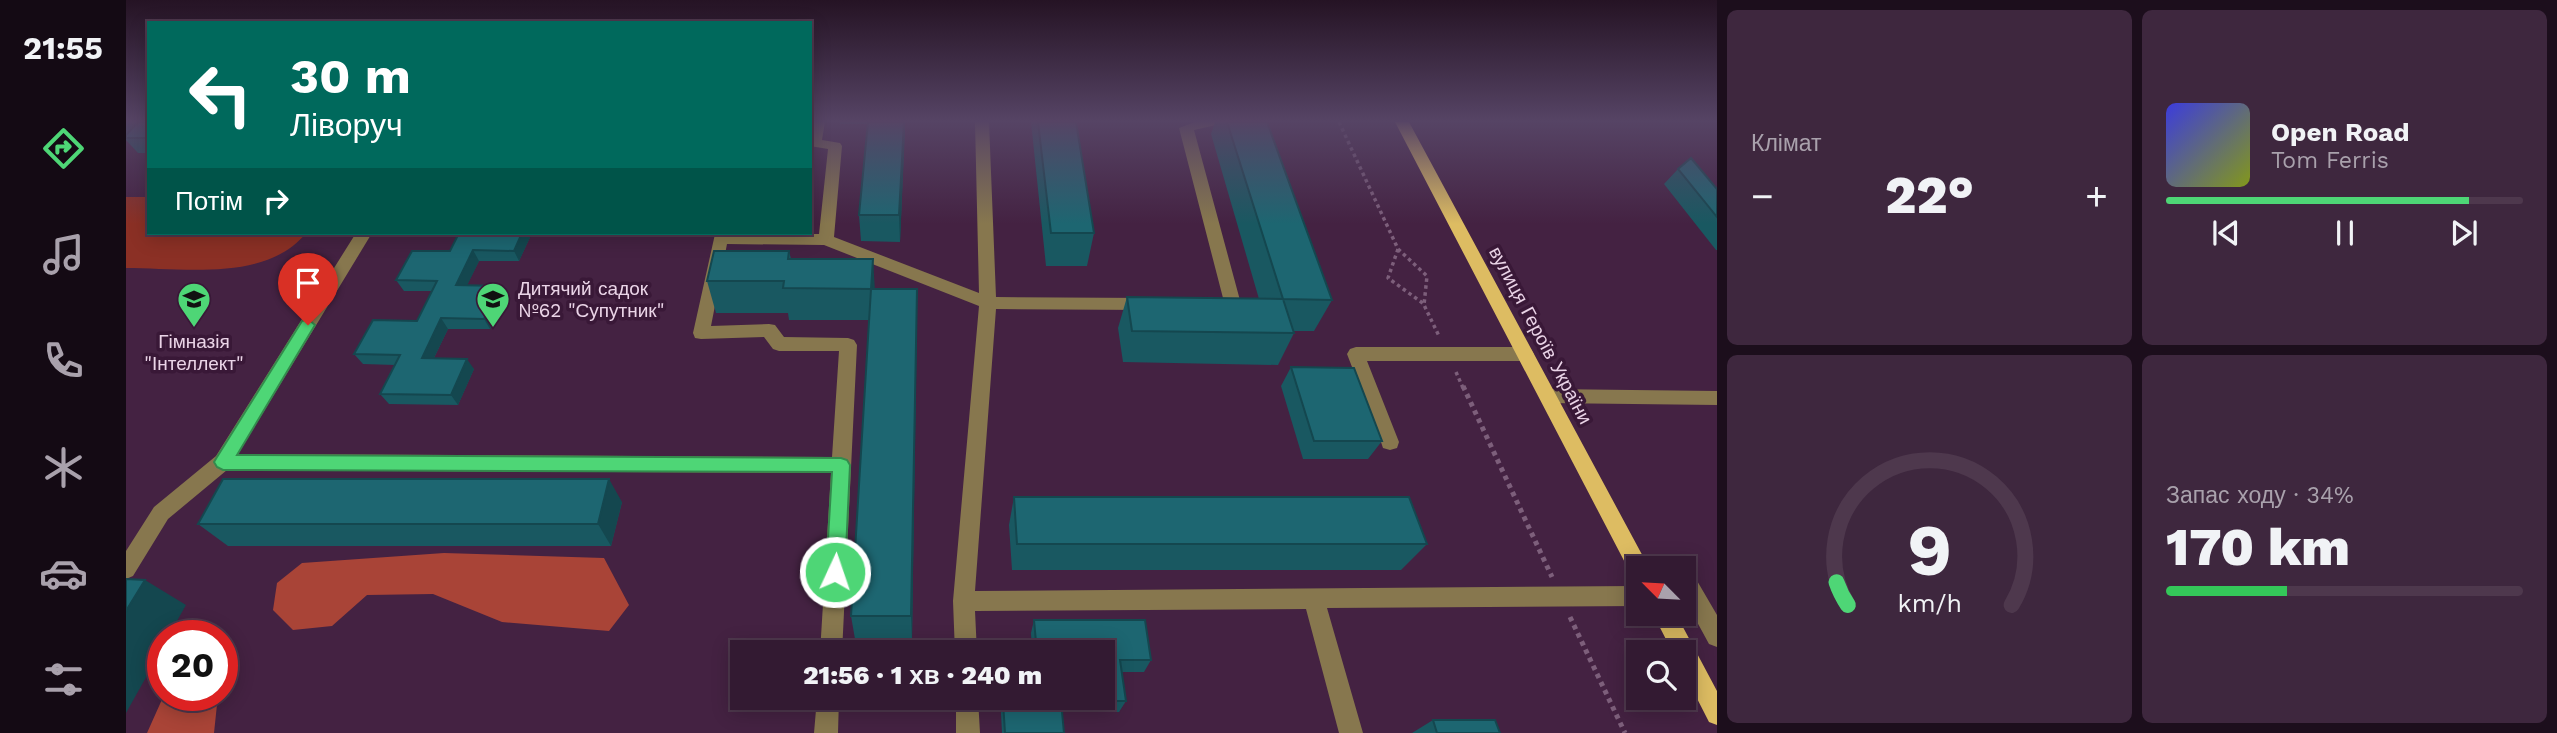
<!DOCTYPE html>
<html lang="uk">
<meta charset="utf-8">
<style>
:root{--surface:#331a32;--page:#3e273e;--text:#f1f3f6;--muted:#a9a1ac;--line:#4e384d;--accent:#4ed676}
body{margin:0;font-family:"Work Sans",sans-serif;background:var(--page);color:var(--text);height:100vh;display:flex;flex-direction:column;font-size:26px;white-space:nowrap}
*{box-sizing:border-box;margin:0}
p{font-size:23px;color:var(--muted)}
.icon{flex:none;width:38px;height:38px;fill:none;stroke:currentColor;stroke-width:2;stroke-linecap:round;stroke-linejoin:round}
.map{position:relative;flex:1;overflow:hidden}
.sheet{display:flex;flex-direction:column;gap:10px;padding:10px;background:#1c0e1c;width:840px}
.sheet>*{flex:none}
.banner{position:absolute;left:21px;top:21px;width:665px;height:214px;border-radius:0px;box-shadow:0 4px 18px #0003,0 0 0 2px var(--line);background:#00695c;color:#fff;overflow:hidden}
.needle{width:46px;rotate:294deg}
.fabs{position:absolute;left:1500px;top:556px;display:grid;gap:14px}
.fabs a{display:grid;place-items:center;width:70px;height:70px;border-radius:0px;background:var(--surface);box-shadow:0 4px 18px #0003,0 0 0 2px var(--line);font-size:35px}
.speed{position:absolute;left:21px;top:620px;display:flex;gap:14px;font-size:35px;font-weight:700;text-align:center}
.speed>*{display:grid;place-content:center;width:91px;height:91px;border-radius:50%;background:var(--surface);box-shadow:0 4px 18px #0003,0 0 0 2px var(--line);line-height:1}
.speed .limit{border:10px solid #d22;background:#fff;color:#111}
.pin{position:absolute;display:grid;place-items:center;width:60px;height:60px;color:#fff;margin:-72px -30px;border-radius:50% 50% 50% 0;rotate:-45deg;box-shadow:0 0 7px #0007}
.pin .icon{rotate:45deg}
.me{position:absolute;width:77px;margin:-38px;rotate:3deg;stroke-linejoin:round;filter:drop-shadow(0 0 5px #0008)}
.turn{display:flex;align-items:center;gap:24px;height:147px;padding:0 28px;font-size:32px}
.turn .icon{width:91px;height:91px;stroke-width:2.5}
.turn b{display:block;font-size:49px;line-height:60px}
.then{display:flex;align-items:center;height:66px;padding:0 28px;background:#0003;gap:14px;font-size:26px}
.big{font-size:52px;font-weight:800;line-height:1.1}
.sheet .card{flex:1;display:flex;flex-direction:column;justify-content:center;gap:10px;min-width:0;padding:0 24px;border-radius:10px;background:var(--page)}
.sheet .dial{align-items:center;gap:0}
.dial svg{height:182px;overflow:visible;fill:none;stroke:var(--line);stroke-width:7;stroke-linecap:round;text-anchor:middle}
.dial text{fill:var(--text);stroke:none}
.song{display:flex;align-items:center;gap:21px}
.cover{width:84px;height:84px;border-radius:10px;background:linear-gradient(135deg,hsl(240 70% 55%),hsl(70 70% 35%))}
.played{height:7px;border-radius:4px;background:linear-gradient(90deg,var(--accent) 85%,var(--line) 85%)}
.keys{display:flex;justify-content:space-around;direction:ltr}
.heat{display:flex;justify-content:space-between;align-items:center;font-size:38px;direction:ltr}
.charge{height:10px;border-radius:5px;background:linear-gradient(90deg,#34c759 34%,var(--line) 0)}
.sheet .tiles{flex:1;display:grid;gap:10px;grid-template-columns:repeat(2,1fr)}
.trip{position:absolute;left:604px;top:640px;width:385px;height:70px;border-radius:0px;background:var(--surface);box-shadow:0 4px 18px #0003,0 0 0 2px var(--line);font-weight:800;line-height:70px;text-align:center}
main{display:flex;flex:1;min-height:0}
.dock{display:flex;flex-direction:column;width:126px;justify-content:space-around;align-items:center;background:#140a14;color:var(--muted)}
.dock .icon{width:49px;height:49px}
.dock .current{color:var(--accent)}
.dock b{font-size:32px;color:var(--text)}
.map>svg:first-child{display:block}
</style>
<main>
<nav class="dock">
<b>21:55</b>
<svg class="icon current" aria-label="directions" viewBox="0 0 24 24"><path d="M12 3l9 9-9 9-9-9zM9 14v-3h6M13 9l2 2-2 2"/></svg>
<svg class="icon" aria-label="music" viewBox="0 0 24 24"><path d="M9 18V5l10-2v13"/><circle cx="6" cy="18" r="3"/><circle cx="16" cy="16" r="3"/></svg>
<svg class="icon" aria-label="phone" viewBox="0 0 24 24"><path d="M5 4h4l2 5-3 2q2 4 5 5l2-3 5 2v4C11 20 4 13 5 4z"/></svg>
<svg class="icon" aria-label="climate" viewBox="0 0 24 24"><path d="M12 3v18M4 7l16 10M4 17L20 7"/></svg>
<svg class="icon" aria-label="car" viewBox="0 0 24 24"><path d="M5 17H2v-5l4-1 3-4h7l3 4 3 1v5h-3M9 17h6M6 11h13"/><circle cx="7" cy="17" r="2"/><circle cx="17" cy="17" r="2"/></svg>
<svg class="icon" aria-label="filters" viewBox="0 0 24 24"><path d="M4 7h16M4 17h16"/><circle cx="9" cy="7" r="2"/><circle cx="15" cy="17" r="2"/></svg>
</nav>
<div class="map">
<svg width="1591" height="733" viewBox="0 0 1591 733">
<rect width="100%" height="100%" fill="#442242"/>
<path fill="#8b3025" d="M0,197h23v36h157c-39,49 -124,35 -180,35z"/>
<path fill="#a94437" d="M318,553l160,5 25,47 -20,26 -107,-9 -69,-28 -66,1 -35,31 -39,4 -20,-20 4,-27 25,-20z
M38,695h54l-4,38h-67z"/>
<g fill="none" stroke-linecap="round" stroke-linejoin="round">
<path stroke="#7d5f7b" stroke-width="3.5" stroke-dasharray="3.5 3.5" stroke-linecap="butt" d="M1213,122l59,127 29,27 -3,29 15,31
M1272,249l-10,29 36,26
M1330,372l7,16"/>
<path stroke="#7d5f7b" stroke-width="5" stroke-dasharray="4.5 4.5" stroke-linecap="butt" d="M1337,386l89,191
M1444,617l55,116"/>
<path fill="#87774e" fill-rule="evenodd" d="M685,122h14l-3,18 18,3 2,3 -8,91 145,56 -4,-171h14l7,175 153,1 8,6 -8,6 -153,-1 -21,282 663,-5v20l-311,2 36,125h-24l-33,-124 -331,2 2,42h-22l-2,-52 26,-295 -155,-61 -97,-1 -16,82 58,-2 6,1 9,12 64,1 6,2 3,5 -15,308h-22l11,-180 -604,-3 -59,49 -35,57 -7,3v-28l28,-44 62,-51 140,-223h16l-134,221 594,3 7,-106h-60l-6,-2 -9,-12 -63,2 -6,-1 -2,-5 22,-99h104l9,-85 -18,-3z
M1069,122h23l-2,3 -22,5 47,174c-6,9 -28,9 -34,0l2,-4 14,-2 -44,-170z
M1230,347h169l6,2 3,5 -3,5 -6,2h-158l32,81 -2,6 -7,2 -7,-2 -2,-6 -34,-88 3,-5z
M1422,389l169,2v14l-169,-2 -6,-2 -3,-5 3,-5z
M1563,576l7,3 21,36v32l-8,-3 -25,-46v-20z
M691,698h22l-1,35h-24z
M830,698h22l2,35h-24z"/>
<path fill="#ddbc62" fill-rule="evenodd" d="M1269,122h14l237,440 3,7h-11v9l-6,-2z
M1527,614h23l41,77v34l-8,-3 -25,-49v-20h-11z"/>
</g>
<path fill="#195861" d="M0,122h23v31h-11l-12,-13z
M714,122h65l-5,120 -39,-1 -2,-26 9,-91h-28z
M905,122h45l18,111 -7,33h-41z
M1089,122h52l65,178 -18,31h-21l1,2 -16,32 -155,-3 -5,-34 9,-31 132,2 -48,-165z
M1552,169l39,20v61h-1l-52,-66z
M333,233h73l-13,28h-40l-12,24 32,1 6,11 -15,32h-42l-14,29 40,11 -16,36 -69,-1 -9,-10 15,-29 -32,-1 -9,-10 63,-33 15,-30h-28l-8,-11 54,-29z
M663,251l2,8 84,30h42l-5,351 -57,-1 -4,-23 18,-296h-80l-1,-7h-72l-9,-32z
M1165,367l91,74 -14,18h-65l-22,-73z
M888,497l413,47 -26,26h-389l-3,-45z
M496,502l-11,44h-383l-30,-22z
M908,620l117,40 -7,12h-23l5,29 -7,11h-57l2,21h-62l-1,-20 2,-11h34l-1,-4h66v-45h-70l-1,-20z
M1307,720l67,13h-88z"/>
<path fill="#14474f" d="M778,122h1v10l-5,110 -1,-27z
M396,233h10l-13,28 -5,-10z
M347,250l6,11 -17,35 -6,-11z
M747,259l2,32 -4,-2z
M373,286l6,11 -15,32 -6,-10z
M791,289v32l-5,319 -1,-24z
M315,318l7,11 -19,39 -7,-10z
M341,359l7,10 -16,36 -7,-10z
M483,479l13,23 -11,44 -13,-22z
M19,580l41,25 -17,30h-6v12l-37,66v-102z"/>
<path fill="#1d6671" stroke="#14474f" stroke-width="2" d="M12,122h11v16h-23v-3z
M742,122h36l-5,93h-40z
M912,122h38l18,111h-43z
M1101,122h40l65,178 -49,-1z
M1565,158l26,31v28l-39,-48z
M333,233h63l-8,18 -41,-1 -17,35 43,1 -15,33 -43,-1 -19,40 45,1 -16,36 -71,-1 20,-39 -46,-1 19,-34 44,1 20,-40 -41,-1 16,-29h38z
M588,251h75l-1,8h85l-2,30 -88,-1 1,-7h-77z
M745,289h46l-6,327h-60z
M1001,297l156,2 11,34 -162,-2z
M1165,367l63,1 28,73h-68z
M97,479h386l-11,45h-400z
M888,497h395l18,47h-410z
M0,579l19,1 -19,31z
M908,620h111l6,40h-31l6,41h-65l3,32h-59l-2,-31h38v-4h61v-45h-65z
M1307,720h62l5,13h-63z"/>
<linearGradient id="sky" x2="0" y2="1"><stop stop-color="#251324"/><stop offset="0.54" stop-color="#564465"/><stop offset="1" stop-color="#564465" stop-opacity="0"/></linearGradient>
<rect width="1591" height="224" fill="url(#sky)"/>
<path fill="#4ed676" stroke="#338b4d" stroke-width="2" d="M182,319l7,6 -78,130 604,3 6,2 3,5 -5,107 -3,6 -7,3 -7,-3 -2,-6 6,-100 -609,-2 -6,-3 -3,-5 3,-5 85,-136z"/>
<defs>
<symbol id="school-pin" viewBox="-11 -11 22 30"><path d="M0 17L-7.5 6A9.5 9.5 0 1 1 7.5 6Z" fill="#4ed676" stroke="#391837"/><path d="M0-5L7-2L0 1L-7-2ZM-4 1L0 2.5L4 1V4Q0 6-4 4Z" fill="#111"/></symbol>
</defs>
<g fill-rule="evenodd">
<use href="#school-pin" x="49" y="280" width="38" height="52"/>
<use href="#school-pin" x="348" y="280" width="38" height="52"/>
</g>
<g text-anchor="middle" stroke-width="7" stroke-linejoin="round" paint-order="stroke">
<g font-size="19" fill="#ead4e7" stroke="#391837" text-anchor="start">
<text x="392" y="295">Дитячий садок<tspan x="392" dy="22">№62 "Супутник"</tspan></text>
<text x="68" y="348" text-anchor="middle">Гімназія<tspan x="68" dy="22">"Інтеллект"</tspan></text>
</g>
<g font-size="19" fill="#ead4e7" stroke="#391837">
<text transform="translate(1415 335) rotate(62)" y="7">вулиця Героїв України</text>
</g>
</g>
</svg>
<div class="fabs">
<a><svg class="needle" viewBox="-14 -14 28 28"><path d="M0-13l5 13h-10z" fill="#e53935"/><path d="M0 13l5-13h-10z" fill="#a9a1ac"/></svg></a>
<a><svg class="icon" aria-label="search" viewBox="0 0 24 24"><circle cx="10" cy="10" r="6"/><path d="M15 15l6 6"/></svg></a>
</div>
<div class="speed"><div class="limit">20</div></div>
<div class="pin" style="left:182px;top:325px;background:#d93025"><svg class="icon" aria-label="arrive" viewBox="0 0 24 24"><path d="M6 21V4h12l-3 4 3 4H6"/></svg></div>
<svg class="me" style="left:709px;top:572px" viewBox="-20 -20 40 40"><circle r="17" fill="#4ed676" stroke="#fff" stroke-width="3"/><path d="M0-11L8 9 0 5-8 9z" fill="#fff"/></svg>
<div class="trip">21:56 · 1 хв · 240 m</div>
<div class="banner">
<div class="turn"><svg class="icon" aria-label="left" viewBox="0 0 24 24"><path d="M17 20v-9H6M10 6l-5 5 5 5"/></svg><div><b>30 m</b>Ліворуч</div></div>
<div class="then">Потім<svg class="icon" aria-label="right" viewBox="0 0 24 24"><path d="M7 20v-9h11M14 6l5 5-5 5"/></svg></div>
</div>
</div>
<section class="sheet">
<div class="tiles">
<div class="card"><p>Клімат</p>
<div class="heat"><a>−</a><b class="big">22°</b><a>+</a></div>
</div>
<div class="card">
<div class="song"><i class="cover"></i><div><b>Open Road</b><p>Tom Ferris</p></div></div>
<div class="played"></div>
<div class="keys"><svg class="icon" aria-label="previous" viewBox="0 0 24 24"><path d="M18 5L8 12l10 7zM5 5v14"/></svg><svg class="icon" aria-label="pause" viewBox="0 0 24 24"><path d="M8 5v14M16 5v14"/></svg><svg class="icon" aria-label="next" viewBox="0 0 24 24"><path d="M6 5l10 7-10 7zM19 5v14"/></svg></div>
</div>
<div class="card dial"><svg viewBox="0 0 100 80">
<path d="M14 69A42 42 0 1 1 86 69"/>
<path d="M14 69A42 42 0 0 1 9 59" stroke="#4ed676"/>
<text x="50" y="56" font-size="32" font-weight="700">9</text>
<text x="50" y="72" font-size="11">km/h</text>
</svg></div>
<div class="card"><p>Запас ходу · 34%</p><b class="big">170 km</b><div class="charge"></div></div>
</div>
</section>
</main>
